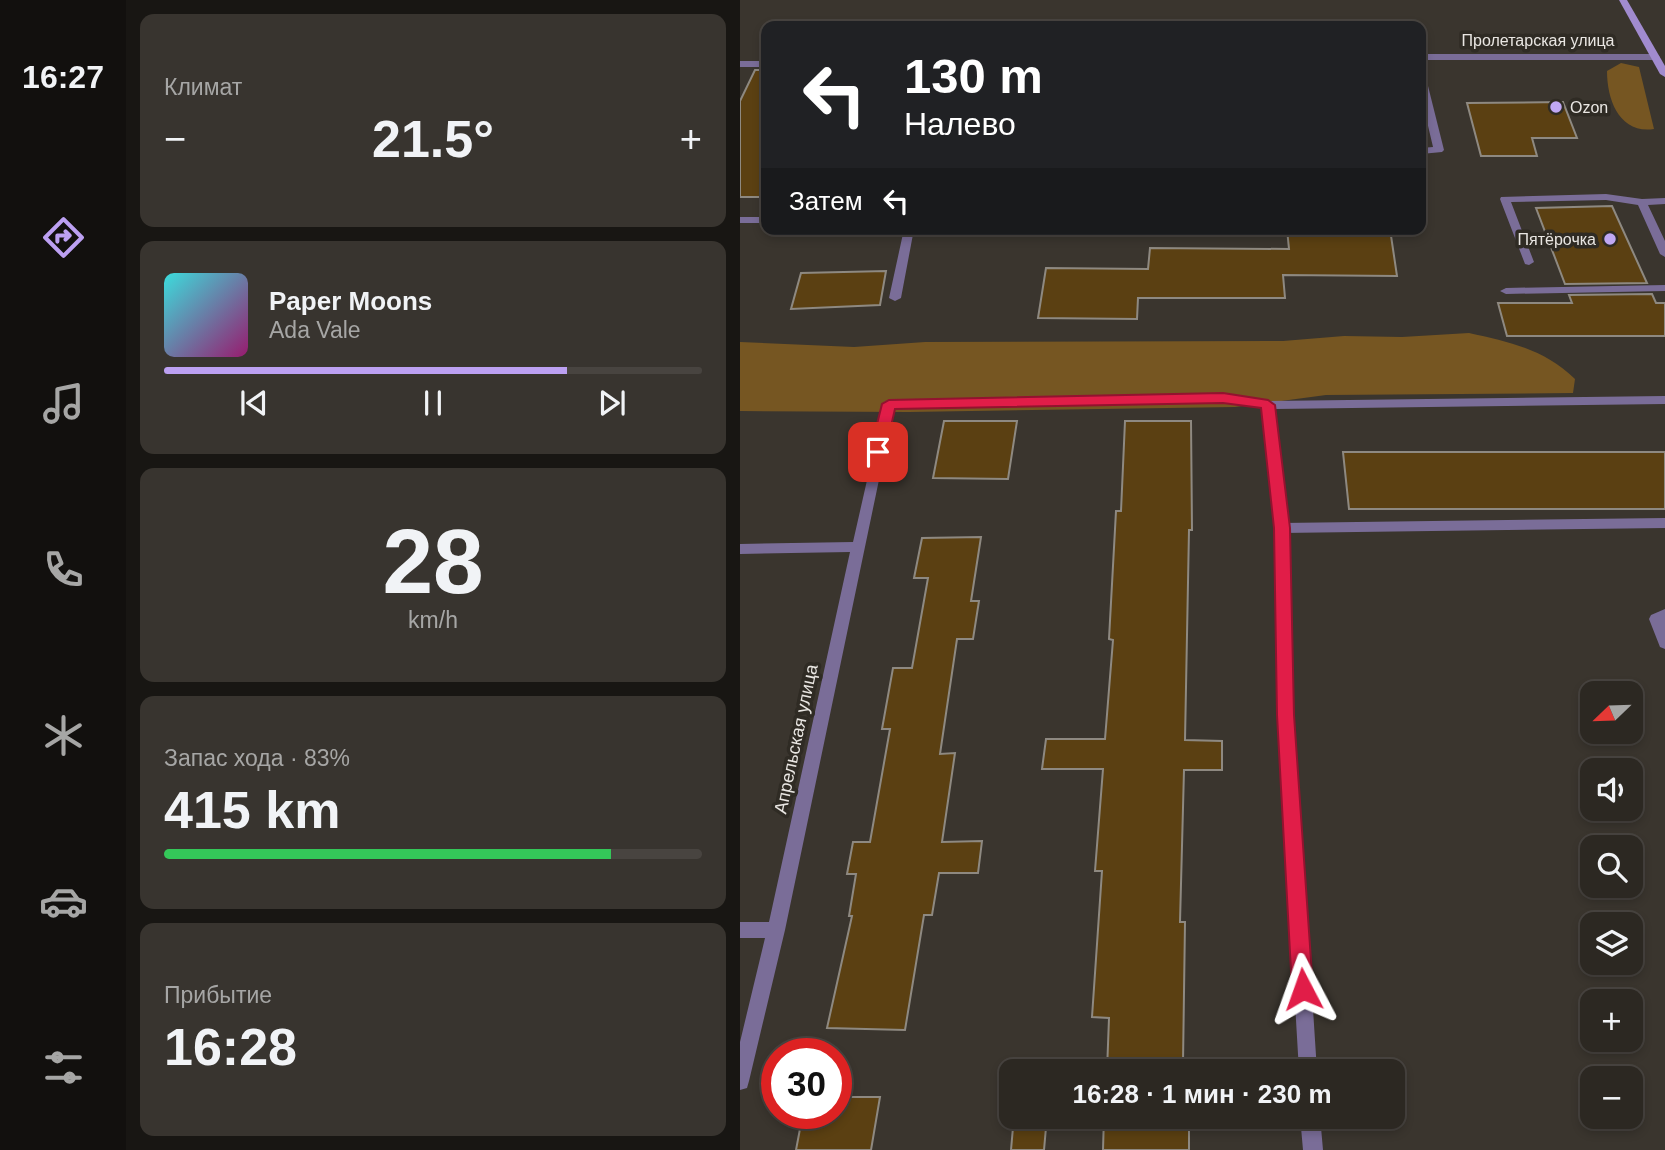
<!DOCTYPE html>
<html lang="ru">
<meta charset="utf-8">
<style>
:root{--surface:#2c2822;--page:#38342f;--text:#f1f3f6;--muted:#a6a6a5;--line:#484440;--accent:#bca0f2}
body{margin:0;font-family:Arial,sans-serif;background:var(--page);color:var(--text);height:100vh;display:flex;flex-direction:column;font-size:26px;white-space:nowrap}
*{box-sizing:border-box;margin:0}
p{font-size:23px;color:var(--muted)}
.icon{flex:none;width:38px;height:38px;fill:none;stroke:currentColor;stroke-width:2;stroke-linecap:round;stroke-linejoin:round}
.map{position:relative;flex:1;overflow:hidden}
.details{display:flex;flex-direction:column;gap:14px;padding:14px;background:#181613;width:614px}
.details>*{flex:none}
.top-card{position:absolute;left:21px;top:21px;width:665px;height:214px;border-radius:14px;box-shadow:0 4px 10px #0003,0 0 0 2px var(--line);background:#202124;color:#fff;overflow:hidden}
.needle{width:46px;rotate:247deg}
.fabs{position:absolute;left:840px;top:681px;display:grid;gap:14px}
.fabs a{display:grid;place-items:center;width:63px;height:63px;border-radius:14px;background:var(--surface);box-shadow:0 4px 10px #0003,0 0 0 2px var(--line);font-size:35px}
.speed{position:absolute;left:21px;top:1038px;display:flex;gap:14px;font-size:35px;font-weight:700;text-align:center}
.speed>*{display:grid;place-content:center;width:91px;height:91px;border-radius:50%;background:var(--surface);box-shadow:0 4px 10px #0003,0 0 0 2px var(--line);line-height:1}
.speed .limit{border:10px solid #d22;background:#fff;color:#111}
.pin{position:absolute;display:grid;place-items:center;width:60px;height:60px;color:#fff;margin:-30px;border-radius:14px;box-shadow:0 4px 10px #0006}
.me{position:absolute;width:77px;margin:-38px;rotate:356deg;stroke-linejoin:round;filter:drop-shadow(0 0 5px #0008)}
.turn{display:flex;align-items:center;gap:24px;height:147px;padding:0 28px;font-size:32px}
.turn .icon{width:91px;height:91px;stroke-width:2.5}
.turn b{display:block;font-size:49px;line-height:60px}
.then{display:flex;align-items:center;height:66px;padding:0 28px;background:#0003;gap:14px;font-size:26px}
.big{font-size:52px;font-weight:800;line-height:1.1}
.details .card{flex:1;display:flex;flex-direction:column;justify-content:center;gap:10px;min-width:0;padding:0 24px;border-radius:14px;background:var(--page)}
.details .dial{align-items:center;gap:0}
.dial b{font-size:91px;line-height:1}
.song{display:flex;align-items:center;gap:21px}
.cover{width:84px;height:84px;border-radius:10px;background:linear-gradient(135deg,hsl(180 70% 55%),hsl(320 70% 35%))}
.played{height:7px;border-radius:4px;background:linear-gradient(90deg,var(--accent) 75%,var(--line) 75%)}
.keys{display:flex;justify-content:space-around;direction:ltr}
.heat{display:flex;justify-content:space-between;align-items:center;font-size:38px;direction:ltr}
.charge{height:10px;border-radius:5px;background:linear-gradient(90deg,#34c759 83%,var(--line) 0)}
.trip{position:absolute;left:259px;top:1059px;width:406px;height:70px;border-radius:14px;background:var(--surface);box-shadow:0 4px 10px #0003,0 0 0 2px var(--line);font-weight:800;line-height:70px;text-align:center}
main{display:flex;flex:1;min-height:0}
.menu{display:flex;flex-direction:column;width:126px;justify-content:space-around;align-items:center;background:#12100e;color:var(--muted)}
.menu .icon{width:49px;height:49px}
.menu .active{color:var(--accent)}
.menu b{font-size:32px;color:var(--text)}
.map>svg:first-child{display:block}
</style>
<main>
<nav class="menu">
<b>16:27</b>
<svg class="icon active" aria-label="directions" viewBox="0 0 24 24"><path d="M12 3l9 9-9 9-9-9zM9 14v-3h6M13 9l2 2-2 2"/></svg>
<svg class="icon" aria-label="music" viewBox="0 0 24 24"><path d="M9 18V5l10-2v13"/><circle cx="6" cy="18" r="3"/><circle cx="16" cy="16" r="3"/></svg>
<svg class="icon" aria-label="phone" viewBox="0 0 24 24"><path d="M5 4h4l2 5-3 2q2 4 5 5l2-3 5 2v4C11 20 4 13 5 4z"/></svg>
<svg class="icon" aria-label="climate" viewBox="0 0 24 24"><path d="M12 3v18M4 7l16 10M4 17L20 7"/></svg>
<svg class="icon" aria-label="car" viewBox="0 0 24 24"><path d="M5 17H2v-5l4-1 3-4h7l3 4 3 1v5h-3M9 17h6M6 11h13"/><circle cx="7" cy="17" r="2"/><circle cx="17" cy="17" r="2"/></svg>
<svg class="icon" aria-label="filters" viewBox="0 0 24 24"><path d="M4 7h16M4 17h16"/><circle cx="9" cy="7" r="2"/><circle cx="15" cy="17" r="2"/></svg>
</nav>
<section class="details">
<div class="card"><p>Климат</p>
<div class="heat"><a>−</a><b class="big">21.5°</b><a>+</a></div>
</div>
<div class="card">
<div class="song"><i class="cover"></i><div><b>Paper Moons</b><p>Ada Vale</p></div></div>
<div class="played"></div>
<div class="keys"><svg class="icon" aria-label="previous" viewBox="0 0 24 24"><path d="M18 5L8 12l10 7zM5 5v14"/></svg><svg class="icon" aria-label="pause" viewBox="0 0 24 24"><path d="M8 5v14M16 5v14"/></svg><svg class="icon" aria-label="next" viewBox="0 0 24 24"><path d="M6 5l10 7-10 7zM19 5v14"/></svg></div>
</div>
<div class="card dial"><b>28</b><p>km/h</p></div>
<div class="card"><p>Запас хода · 83%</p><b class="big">415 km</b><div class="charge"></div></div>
<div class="card"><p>Прибытие</p><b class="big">16:28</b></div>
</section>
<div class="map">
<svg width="925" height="1150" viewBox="0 0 925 1150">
<rect width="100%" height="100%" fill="#3a352e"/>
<path fill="#765622" d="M881,63l18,4 15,62c-34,5 -47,-28 -47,-58z
M729,333c40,9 75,16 106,46l-2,14 -247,2 -91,12 -326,5 -169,-1v-69l114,5 71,-5 358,-1 61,-5 58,1z"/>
<path fill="#5b4012" stroke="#8e8981" stroke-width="2" d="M15,70h11v127h-26v-96z
M823,102l14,36h-45l5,18h-56l-14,-53z
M872,206l35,77 -82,1 -29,-76z
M547,229h103l7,47 -114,-1 2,23h-147l-1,21 -99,-1 8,-50 102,1 2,-21 139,1z
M146,271l-6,34 -89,4 10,-36z
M912,294l4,9h9v33h-158l-9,-33h74l-3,-8z
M204,421h73l-9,58 -75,-1z
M385,421h66l1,109h-3l-4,210 37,1v29h-38l-4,152h5l-2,141h6v8h-82l2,-53 -17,-1 10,-146h-7l8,-102h-61l4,-30h59l8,-99 -4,-1 7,-128h5z
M603,452h322v57h-316z
M241,537l-10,64h8l-6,38h-16l-17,115 15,-1 -13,89 40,-1 -4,32h-39l-7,42h-8l-19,115 -78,-2 25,-112h-3l7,-42h-9l6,-32h17l20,-113h-8l11,-61h19l16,-90h-14l8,-40z
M96,1097h44l-9,53h-75l7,-37h33z
M274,1116h33l-3,34h-33z
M364,1116h85v34h-86z"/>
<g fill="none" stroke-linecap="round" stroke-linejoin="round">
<path fill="#7a6d98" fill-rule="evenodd" d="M866,194l36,5 23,-1v6l-17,1 17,36v16l-5,-3 -22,-49 -32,-5 -95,2 23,60 -5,3 -4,-1 -25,-65 1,-2z
M925,285v6l-159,3 -6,-3 6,-3z
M925,518v10l-383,5 -7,-5 7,-5z
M925,609v40l-5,-2 -11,-28 2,-4z"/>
<path fill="#7a6d98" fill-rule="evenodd" d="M681,54h235l4,3 -4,3h-235z
M0,61h26v6h-26z
M681,75l5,3 18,72 -2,2 -21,2v-6l12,-1 -12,-51z
M0,217h26v6h-26z
M164,229h10l-13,69 -6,3 -6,-3z
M483,394l45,7 397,-5v8l-390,5 14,119 5,187 23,356h-18l-21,-356 -3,-187 -13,-120 -39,-6 -329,6 -109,522 -36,151 -2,7 -7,2v-48l25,-104h-25v-16h29l81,-370 -110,2v-10l113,-2 32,-141z
M560,1116h20l3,34h-20z"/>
<path fill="#a18bcf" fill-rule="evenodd" d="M879,0h8l38,66v11l-5,-3z"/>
</g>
<path fill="#e11d48" stroke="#92132f" stroke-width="2" d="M483,393l45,7 7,5 15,123 4,187 19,274 -3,7 -7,3 -8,-3 -3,-7 -15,-274 -3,-187 -13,-120 -38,-5 -328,6 -10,43 -7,5 -8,-5 12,-48 7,-4z"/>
<g fill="#c0a8f4" stroke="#2f2b24" stroke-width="2.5">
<circle cx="816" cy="107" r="7"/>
<circle cx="870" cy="239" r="7"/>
</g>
<g text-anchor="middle" stroke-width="7" stroke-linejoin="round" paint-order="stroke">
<g font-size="16" fill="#e9e6e2" stroke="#2f2b24">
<text x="798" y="46">Пролетарская улица</text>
</g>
<g font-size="16" fill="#e9e6e2" stroke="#2f2b24" text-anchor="start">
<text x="830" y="113">Ozon</text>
<text x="856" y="245" text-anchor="end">Пятёрочка</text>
</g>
<g font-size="18" fill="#e9e6e2" stroke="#2f2b24">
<text transform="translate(56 739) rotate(-78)" y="6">Апрельская улица</text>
</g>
</g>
</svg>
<div class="fabs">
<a><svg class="needle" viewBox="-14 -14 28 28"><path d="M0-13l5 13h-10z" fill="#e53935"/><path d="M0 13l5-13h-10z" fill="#a6a6a5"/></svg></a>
<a><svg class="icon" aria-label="sound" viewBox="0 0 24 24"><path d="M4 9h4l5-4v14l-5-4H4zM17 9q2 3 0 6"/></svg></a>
<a><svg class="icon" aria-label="search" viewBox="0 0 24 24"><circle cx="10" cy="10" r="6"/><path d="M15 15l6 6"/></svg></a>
<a><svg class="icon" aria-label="layers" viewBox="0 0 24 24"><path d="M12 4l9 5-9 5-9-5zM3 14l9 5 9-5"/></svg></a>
<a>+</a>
<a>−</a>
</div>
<div class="speed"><div class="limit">30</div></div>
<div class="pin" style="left:138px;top:452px;background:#d93025"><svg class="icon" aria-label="arrive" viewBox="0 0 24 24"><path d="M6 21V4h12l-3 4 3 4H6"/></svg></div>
<svg class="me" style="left:563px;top:989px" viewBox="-20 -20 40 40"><path d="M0-17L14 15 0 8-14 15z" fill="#e11d48" stroke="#fff" stroke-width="4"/></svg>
<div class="trip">16:28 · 1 мин · 230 m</div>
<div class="top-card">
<div class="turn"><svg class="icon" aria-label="left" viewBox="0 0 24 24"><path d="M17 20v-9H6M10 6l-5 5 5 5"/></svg><div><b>130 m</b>Налево</div></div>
<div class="then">Затем<svg class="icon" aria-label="left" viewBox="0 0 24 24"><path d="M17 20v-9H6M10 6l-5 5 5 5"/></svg></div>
</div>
</div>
</main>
